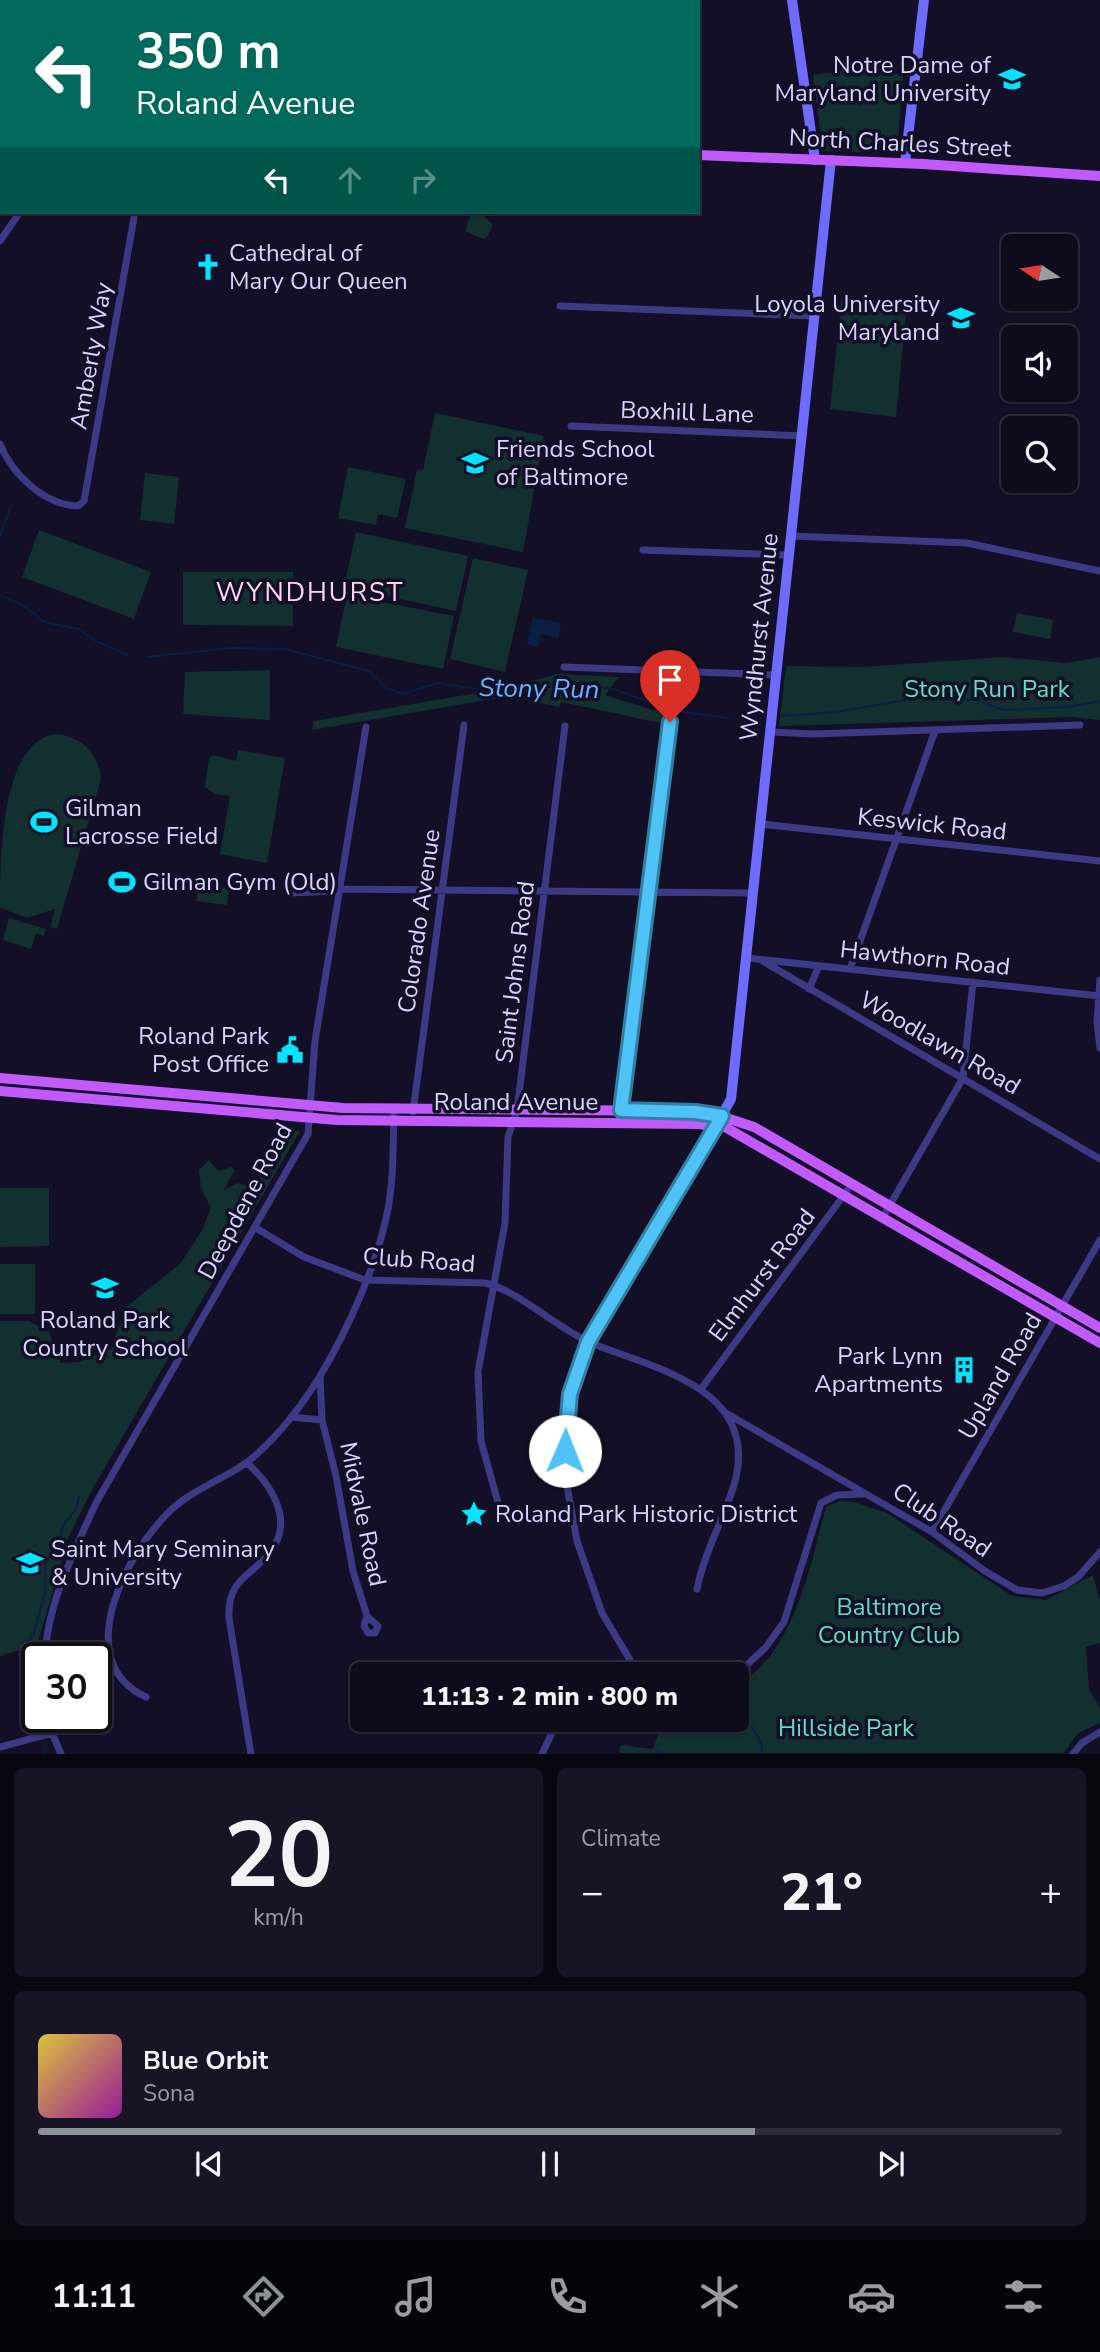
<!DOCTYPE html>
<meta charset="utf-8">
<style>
:root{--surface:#0e0b1c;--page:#171425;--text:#f1f3f6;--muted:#9b9ba3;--line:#2e2b3b;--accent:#8c9099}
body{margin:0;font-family:"Nunito Sans",sans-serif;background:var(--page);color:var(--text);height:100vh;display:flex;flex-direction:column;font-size:26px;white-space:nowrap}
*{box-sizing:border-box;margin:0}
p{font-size:23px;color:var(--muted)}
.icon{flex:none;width:38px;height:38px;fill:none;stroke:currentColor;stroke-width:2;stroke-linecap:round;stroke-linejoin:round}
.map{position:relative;height:1754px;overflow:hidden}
.panel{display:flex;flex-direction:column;gap:14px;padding:14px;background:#08060f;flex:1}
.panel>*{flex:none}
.hud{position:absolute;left:0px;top:0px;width:700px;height:214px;box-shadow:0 2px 5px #0004,0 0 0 2px var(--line);background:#00695c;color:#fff;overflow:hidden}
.needle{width:46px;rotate:282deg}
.fabs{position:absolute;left:1001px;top:234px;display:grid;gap:14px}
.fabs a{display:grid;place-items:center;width:77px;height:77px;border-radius:10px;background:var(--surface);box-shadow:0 2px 5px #0004,0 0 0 2px var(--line);font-size:35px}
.speed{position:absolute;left:21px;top:1642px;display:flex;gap:14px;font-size:35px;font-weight:700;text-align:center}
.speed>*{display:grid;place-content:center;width:91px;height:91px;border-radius:50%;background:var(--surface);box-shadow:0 2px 5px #0004,0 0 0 2px var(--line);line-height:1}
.speed .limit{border:4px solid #111;border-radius:10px;background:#fff;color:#111}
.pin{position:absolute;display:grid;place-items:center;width:60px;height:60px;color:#fff;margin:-72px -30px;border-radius:50% 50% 50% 0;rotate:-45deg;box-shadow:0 0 7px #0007}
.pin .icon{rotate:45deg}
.me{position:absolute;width:77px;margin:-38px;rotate:1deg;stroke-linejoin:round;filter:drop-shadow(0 0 5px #0008)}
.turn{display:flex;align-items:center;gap:24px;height:147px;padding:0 21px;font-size:32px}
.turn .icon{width:91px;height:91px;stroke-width:2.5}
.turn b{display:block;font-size:49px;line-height:60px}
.lanes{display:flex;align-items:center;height:66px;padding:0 21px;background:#0003;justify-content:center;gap:35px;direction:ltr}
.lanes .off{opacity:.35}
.big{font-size:52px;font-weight:800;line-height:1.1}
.panel .card{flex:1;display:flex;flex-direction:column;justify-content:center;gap:10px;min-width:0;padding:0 24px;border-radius:10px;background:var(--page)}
.panel .dial{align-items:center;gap:0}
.dial b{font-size:91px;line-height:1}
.song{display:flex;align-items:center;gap:21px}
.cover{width:84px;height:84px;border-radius:10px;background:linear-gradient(135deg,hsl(50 70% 55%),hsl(300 70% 35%))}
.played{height:7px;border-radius:4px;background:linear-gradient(90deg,var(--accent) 70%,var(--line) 70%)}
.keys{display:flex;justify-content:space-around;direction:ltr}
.heat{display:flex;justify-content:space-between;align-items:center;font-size:38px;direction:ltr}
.panel .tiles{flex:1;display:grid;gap:14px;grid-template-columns:1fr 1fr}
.card:last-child{grid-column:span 2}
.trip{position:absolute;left:350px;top:1662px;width:399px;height:70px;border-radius:10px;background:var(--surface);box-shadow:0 2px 5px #0004,0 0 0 2px var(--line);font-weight:800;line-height:70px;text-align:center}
.tabs{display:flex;height:112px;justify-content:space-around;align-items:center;background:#06040b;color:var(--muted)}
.tabs .icon{width:49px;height:49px}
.tabs .active{color:var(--accent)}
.tabs b{font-size:32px;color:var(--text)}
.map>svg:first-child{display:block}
</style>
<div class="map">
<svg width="1100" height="1754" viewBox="0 0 1100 1754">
<rect width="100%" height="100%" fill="#130f26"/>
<path fill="#12302f" d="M855,69l48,6 -6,78 -74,-2 -10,-76z
M485,212l-2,3 10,10 -5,11 -5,3 -18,-8 6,-17z
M842,295l65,7 -11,115 -66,-8z
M435,413l109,23 -21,116 -118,-24 12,-58h6z
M348,467l58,12 -9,39 -19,-4 -2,11 -38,-7z
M145,473l34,4 -5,47 -34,-4z
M39,530l112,42 -17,47 -112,-42z
M356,532l112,24 -12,55 -112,-24z
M473,558l55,12 -23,102 -55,-13z
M183,572h110v54l-110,-1z
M347,595l107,21 -11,53 -107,-22z
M1017,613l36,7 -3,19 -37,-7z
M1003,657l64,6 33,-6v63l-29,-3 -292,9 7,-60 75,1z
M270,670v50l-87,-6 2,-42z
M557,674l62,3 -14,18 64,20 -3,9 -105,-22 -2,5 -38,-8v-5l-209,36 2,-9 198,-34z
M55,734c26,2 44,19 46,45l-44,150 -7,-2 5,-18 -28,9 -27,-10c0,-48 0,-165 55,-174z
M238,750l47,8 -18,105 -47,-9 10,-58 -16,-2 -9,-7 4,-29 5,-3 22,6z
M199,884l30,5 -2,16 -31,-4z
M9,918l37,11 -2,7 -8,-3 -5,16 -28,-9z
M280,1129l20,2 -211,364 -20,41 -32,109 -37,11v-335h29l20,11 12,31 18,-1 32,-12 14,-42 56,-45 21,-33 9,-22 -10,-20 -2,-18 10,-10 9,11 13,-4 4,3 -11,20 13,-7 18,5z
M0,1188h49v58l-49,1z
M0,1264h35v50h-35z
M854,1502l33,11 125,83 34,4 47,-25 7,26v42l-14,4 3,43 11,18v15l-22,10 -14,20h-445l2,-8 32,4 10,-29h74v-36c57,-28 74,-122 89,-177l14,-6z"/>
<path fill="#0a1f44" d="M533,618l28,5 -3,15 -17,-4 -3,13 -11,-3z"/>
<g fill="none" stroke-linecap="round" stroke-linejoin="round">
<path stroke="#0a1f44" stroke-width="2" d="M0,536l11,-30
M0,595l23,10 21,17 35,7 17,12 31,14
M148,657l82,-9 55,1 84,22 18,17 16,6 34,-11 67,10 73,-10 36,6 62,22 53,7
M782,716l54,-4 99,-17 43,6 26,9 64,-3 32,-6
M22,1644l8,-4 5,-10 10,-36v-30l12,-17 7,-23 12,-15 3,-12
M19,1654l13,26 5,23
M746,1684c-2,12 -2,22 1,34 4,14 18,20 14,36
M39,1717l2,13
M657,1750l4,4
M44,1754l1,-8"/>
<path stroke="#3d3a85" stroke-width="7" d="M53,2v-2
M156,2v-2
M256,2v-2
M360,2v-2
M462,2v-2
M568,2v-2
M683,2v-2
M0,241l20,-29
M560,306l255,10
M571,426l231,10
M0,444c12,30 44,61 78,62l6,-5 51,-289
M791,536l176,7 133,28
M643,550l146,5
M564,667l212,8
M770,732l43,2 267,-9
M761,824l339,37
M339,889l415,4
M288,893l50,-2
M747,958l353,38
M761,960l339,199
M850,969l85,-238
M1100,980l-3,42 3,26
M809,989l10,-23
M413,1112l51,-387
M619,1123l51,-401
M883,1217l80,-139 10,-96
M256,1228l48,29 61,23 120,3c31,6 73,46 106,60 64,26 171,45 143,142 -11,36 -29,65 -37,104
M320,1376l2,44 14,56 17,95 14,45 -3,10 4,7h7l3,-7 -11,-10
M701,1389l151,-205
M724,1412l208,120 53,39 32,19 25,3 22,-7 14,-9 22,-25
M291,1417l31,3
M247,1463c23,20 46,55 26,85 -19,29 -46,28 -44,70l22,136
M500,1510l-19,-69 -3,-69 27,-149 3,-86 9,-27 48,-384
M932,1532l168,-292
M45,1657c2,-53 30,-107 51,-154l212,-369 7,-93 51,-314
M639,1675l-37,-62 -25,-72 -10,-55 -1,-69 5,-31 17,-44 128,-217
M736,1675l30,-28 18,-25 37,-119 16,-8 26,-1
M146,1697c-78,-36 -18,-147 26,-188 25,-23 60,-32 85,-55 24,-22 46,-50 63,-78 28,-46 58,-114 68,-167 6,-33 5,-67 6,-100
M49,1717l3,16 9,21
M0,1747l52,-14
M542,1754l16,-34
M1073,1754l9,-11 18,-11"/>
<path stroke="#6f6bff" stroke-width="10" d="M792,0l23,160
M905,163l19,-163
M718,1122l13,-23 100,-939"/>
<path stroke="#c25bff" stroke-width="10" d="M0,92l2,1
M698,155l225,9 177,12
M0,1078l343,30 332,3 39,3 40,13 346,201
M0,1091l337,29 361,4 27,3 375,216"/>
</g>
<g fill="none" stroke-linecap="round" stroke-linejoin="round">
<defs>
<path id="route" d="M565,1451l5,-57 18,-52 134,-226 -27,-4 -74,-2 49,-388"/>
</defs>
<use href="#route" stroke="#337fa1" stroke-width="18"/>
<use href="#route" stroke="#4fc3f7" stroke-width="12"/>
</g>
<defs>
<symbol id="university-bare" viewBox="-9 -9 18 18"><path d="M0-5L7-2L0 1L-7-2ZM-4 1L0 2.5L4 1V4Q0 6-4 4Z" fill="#00e5ff" stroke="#130f26" stroke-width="2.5" paint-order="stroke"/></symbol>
<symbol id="church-bare" viewBox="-9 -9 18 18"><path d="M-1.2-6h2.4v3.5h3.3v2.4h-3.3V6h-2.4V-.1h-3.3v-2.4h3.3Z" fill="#00e5ff" stroke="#130f26" stroke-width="2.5" paint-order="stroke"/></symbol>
<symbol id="school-bare" viewBox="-9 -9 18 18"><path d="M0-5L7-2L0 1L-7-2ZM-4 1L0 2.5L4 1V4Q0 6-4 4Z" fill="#00e5ff" stroke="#130f26" stroke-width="2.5" paint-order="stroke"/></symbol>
<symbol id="stadium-bare" viewBox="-9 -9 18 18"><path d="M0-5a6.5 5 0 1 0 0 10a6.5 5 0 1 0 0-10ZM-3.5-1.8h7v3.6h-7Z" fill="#00e5ff" stroke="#130f26" stroke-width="2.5" paint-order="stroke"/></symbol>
<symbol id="civic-bare" viewBox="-9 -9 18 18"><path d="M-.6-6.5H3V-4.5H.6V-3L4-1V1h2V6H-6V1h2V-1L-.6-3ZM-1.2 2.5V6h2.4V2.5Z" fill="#00e5ff" stroke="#130f26" stroke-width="2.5" paint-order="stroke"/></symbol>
<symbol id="building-bare" viewBox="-9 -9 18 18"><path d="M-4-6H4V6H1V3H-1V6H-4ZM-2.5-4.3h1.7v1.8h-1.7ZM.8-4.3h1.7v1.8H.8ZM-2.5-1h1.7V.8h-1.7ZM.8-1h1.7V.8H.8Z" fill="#00e5ff" stroke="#130f26" stroke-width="2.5" paint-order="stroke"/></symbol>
<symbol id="sight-bare" viewBox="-9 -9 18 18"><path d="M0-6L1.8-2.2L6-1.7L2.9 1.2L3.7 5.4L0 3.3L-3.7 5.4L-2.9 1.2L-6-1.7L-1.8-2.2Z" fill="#00e5ff" stroke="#130f26" stroke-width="2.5" paint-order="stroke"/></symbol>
</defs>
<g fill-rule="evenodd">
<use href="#university-bare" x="993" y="60" width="38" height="38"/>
<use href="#church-bare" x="189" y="248" width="38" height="38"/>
<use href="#university-bare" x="942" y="299" width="38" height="38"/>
<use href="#school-bare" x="456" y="444" width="38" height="38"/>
<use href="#stadium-bare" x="25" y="803" width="38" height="38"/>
<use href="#stadium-bare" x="103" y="863" width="38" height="38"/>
<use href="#civic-bare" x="271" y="1031" width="38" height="38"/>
<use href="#school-bare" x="86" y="1269" width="38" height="38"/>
<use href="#building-bare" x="945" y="1351" width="38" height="38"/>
<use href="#sight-bare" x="455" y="1495" width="38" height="38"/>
<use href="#university-bare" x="11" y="1544" width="38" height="38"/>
</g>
<g text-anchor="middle" stroke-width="7" stroke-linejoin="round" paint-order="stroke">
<g font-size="24" fill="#d9d4ff" stroke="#130f26" text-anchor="start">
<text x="991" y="73" text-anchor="end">Notre Dame of<tspan x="991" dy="28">Maryland University</tspan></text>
<text x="229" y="261">Cathedral of<tspan x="229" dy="28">Mary Our Queen</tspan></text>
<text x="940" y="312" text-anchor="end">Loyola University<tspan x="940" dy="28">Maryland</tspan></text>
<text x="496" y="457">Friends School<tspan x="496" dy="28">of Baltimore</tspan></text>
<text x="65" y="816">Gilman<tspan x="65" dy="28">Lacrosse Field</tspan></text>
<text x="143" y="890">Gilman Gym (Old)</text>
<text x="269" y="1044" text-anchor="end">Roland Park<tspan x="269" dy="28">Post Office</tspan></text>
<text x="105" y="1328" text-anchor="middle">Roland Park<tspan x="105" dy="28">Country School</tspan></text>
<text x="943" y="1364" text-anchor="end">Park Lynn<tspan x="943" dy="28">Apartments</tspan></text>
<text x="495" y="1522">Roland Park Historic District</text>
<text x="51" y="1557">Saint Mary Seminary<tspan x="51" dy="28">&amp; University</tspan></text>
</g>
<g font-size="24" fill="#d9d4ff" stroke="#130f26">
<text transform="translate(900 143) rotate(3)" y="8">North Charles Street</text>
<text transform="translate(91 356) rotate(-80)" y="8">Amberly Way</text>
<text transform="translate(687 412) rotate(2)" y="8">Boxhill Lane</text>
<text transform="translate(759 637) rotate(-84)" y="8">Wyndhurst Avenue</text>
<text transform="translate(932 824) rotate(6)" y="8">Keswick Road</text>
<text transform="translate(419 921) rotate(-82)" y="8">Colorado Avenue</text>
<text transform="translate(925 958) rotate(6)" y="8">Hawthorn Road</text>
<text transform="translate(515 972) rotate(-83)" y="8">Saint Johns Road</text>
<text transform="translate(940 1043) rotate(30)" y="8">Woodlawn Road</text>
<text x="516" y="1110">Roland Avenue</text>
<text transform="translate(245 1201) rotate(-62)" y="8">Deepdene Road</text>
<text transform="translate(419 1260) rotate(4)" y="8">Club Road</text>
<text transform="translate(762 1275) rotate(-53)" y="8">Elmhurst Road</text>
<text transform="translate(1000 1376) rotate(-60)" y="8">Upland Road</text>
<text transform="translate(363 1514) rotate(78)" y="8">Midvale Road</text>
<text transform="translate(942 1520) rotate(34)" y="8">Club Road</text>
</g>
<g font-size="24" fill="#5fe0c0" stroke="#130f26">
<text x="987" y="697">Stony Run Park</text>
<text x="889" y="1615">Baltimore<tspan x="889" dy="28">Country Club</tspan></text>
<text x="846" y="1736">Hillside Park</text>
</g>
<g font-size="26" letter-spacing="2" fill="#ffd6f0" stroke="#130f26">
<text x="310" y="601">WYNDHURST</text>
</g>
<g font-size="26" font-style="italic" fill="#62b6ff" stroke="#130f26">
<text transform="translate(539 688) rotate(1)" y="9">Stony Run</text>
</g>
</g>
</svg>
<div class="fabs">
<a><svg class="needle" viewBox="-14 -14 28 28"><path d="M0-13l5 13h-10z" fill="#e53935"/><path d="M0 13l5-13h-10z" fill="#9b9ba3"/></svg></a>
<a><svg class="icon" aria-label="sound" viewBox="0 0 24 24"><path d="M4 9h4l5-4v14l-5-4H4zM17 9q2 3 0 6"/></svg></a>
<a><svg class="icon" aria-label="search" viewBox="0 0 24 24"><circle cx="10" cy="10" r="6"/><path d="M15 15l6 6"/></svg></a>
</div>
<div class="speed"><div class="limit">30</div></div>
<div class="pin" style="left:670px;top:722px;background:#d93025"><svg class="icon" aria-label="arrive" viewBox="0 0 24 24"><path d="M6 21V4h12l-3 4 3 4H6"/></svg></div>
<svg class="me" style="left:565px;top:1451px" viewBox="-20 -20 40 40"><circle r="19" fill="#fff"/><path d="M0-13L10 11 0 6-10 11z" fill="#4fc3f7"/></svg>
<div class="trip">11:13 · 2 min · 800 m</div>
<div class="hud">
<div class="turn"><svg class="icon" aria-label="left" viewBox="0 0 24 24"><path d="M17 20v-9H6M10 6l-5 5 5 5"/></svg><div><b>350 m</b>Roland Avenue</div></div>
<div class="lanes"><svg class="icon" aria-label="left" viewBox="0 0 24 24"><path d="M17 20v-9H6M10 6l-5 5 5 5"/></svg><svg class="icon off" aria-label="ahead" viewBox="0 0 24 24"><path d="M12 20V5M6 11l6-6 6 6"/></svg><svg class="icon off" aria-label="right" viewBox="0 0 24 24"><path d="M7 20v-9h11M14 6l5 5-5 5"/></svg></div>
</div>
</div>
<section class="panel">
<div class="tiles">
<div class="card dial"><b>20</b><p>km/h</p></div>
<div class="card"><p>Climate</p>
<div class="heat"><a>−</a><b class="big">21°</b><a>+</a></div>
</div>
<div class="card">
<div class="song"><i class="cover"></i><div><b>Blue Orbit</b><p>Sona</p></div></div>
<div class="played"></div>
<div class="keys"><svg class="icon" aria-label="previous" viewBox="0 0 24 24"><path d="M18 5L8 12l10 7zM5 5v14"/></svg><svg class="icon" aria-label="pause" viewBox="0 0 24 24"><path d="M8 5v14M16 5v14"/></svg><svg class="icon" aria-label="next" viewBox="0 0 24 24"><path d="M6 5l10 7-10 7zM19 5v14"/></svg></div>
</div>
</div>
</section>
<nav class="tabs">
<b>11:11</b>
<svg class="icon active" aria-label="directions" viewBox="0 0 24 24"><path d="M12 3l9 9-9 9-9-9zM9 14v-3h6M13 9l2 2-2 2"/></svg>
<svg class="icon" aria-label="music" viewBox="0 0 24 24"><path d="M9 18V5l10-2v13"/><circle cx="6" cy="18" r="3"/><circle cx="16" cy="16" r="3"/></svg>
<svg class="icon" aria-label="phone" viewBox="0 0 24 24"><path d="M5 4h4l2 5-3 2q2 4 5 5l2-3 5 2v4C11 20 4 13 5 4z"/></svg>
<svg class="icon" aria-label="climate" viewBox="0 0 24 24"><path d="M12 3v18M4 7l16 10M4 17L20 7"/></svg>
<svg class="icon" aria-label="car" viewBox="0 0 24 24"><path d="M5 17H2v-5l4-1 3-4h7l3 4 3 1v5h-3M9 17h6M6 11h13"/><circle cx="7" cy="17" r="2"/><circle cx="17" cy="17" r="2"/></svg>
<svg class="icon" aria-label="filters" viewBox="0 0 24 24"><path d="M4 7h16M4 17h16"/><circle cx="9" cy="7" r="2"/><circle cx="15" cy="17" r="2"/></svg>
</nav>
